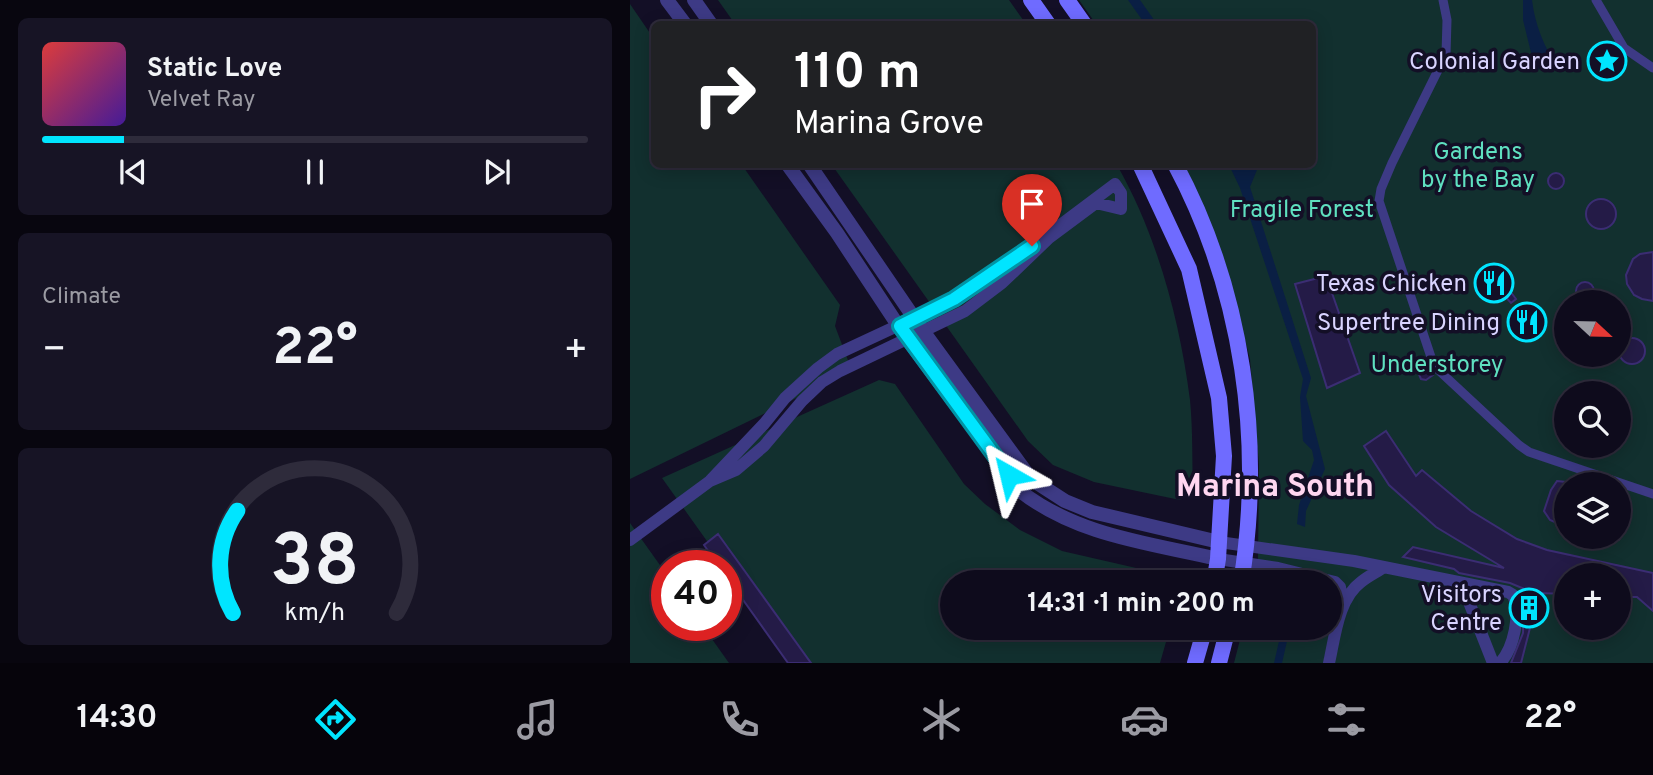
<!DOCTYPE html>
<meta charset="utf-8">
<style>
:root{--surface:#0e0b1c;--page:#171425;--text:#f1f3f6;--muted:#9b9ba3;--line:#2e2b3b;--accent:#00e5ff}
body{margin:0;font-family:Overpass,sans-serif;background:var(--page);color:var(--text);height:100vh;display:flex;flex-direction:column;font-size:26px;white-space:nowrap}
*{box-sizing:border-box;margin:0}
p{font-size:23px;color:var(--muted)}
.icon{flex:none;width:38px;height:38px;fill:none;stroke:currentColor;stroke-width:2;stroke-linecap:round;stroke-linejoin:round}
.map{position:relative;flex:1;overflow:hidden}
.sheet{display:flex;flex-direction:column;gap:18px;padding:18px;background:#08060f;width:630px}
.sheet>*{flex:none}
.top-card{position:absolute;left:21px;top:21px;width:665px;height:147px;border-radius:10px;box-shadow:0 4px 18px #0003,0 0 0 2px var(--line);background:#202124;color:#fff;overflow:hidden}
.needle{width:46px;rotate:112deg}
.controls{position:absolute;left:924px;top:290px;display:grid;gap:14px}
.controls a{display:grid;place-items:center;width:77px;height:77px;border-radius:50%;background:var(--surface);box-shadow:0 4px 18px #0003,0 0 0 2px var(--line);font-size:35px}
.speed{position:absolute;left:21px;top:550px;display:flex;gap:14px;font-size:35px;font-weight:700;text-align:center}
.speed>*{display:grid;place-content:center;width:91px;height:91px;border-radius:50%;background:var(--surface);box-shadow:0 4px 18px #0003,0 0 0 2px var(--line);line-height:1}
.speed .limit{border:10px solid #d22;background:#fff;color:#111}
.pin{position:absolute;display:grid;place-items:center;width:60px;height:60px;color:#fff;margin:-72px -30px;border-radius:50% 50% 50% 0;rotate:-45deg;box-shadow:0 0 7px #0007}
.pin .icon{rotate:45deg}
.me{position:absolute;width:77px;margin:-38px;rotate:323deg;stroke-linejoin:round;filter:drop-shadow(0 0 5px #0008)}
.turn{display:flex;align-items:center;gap:24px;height:147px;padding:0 28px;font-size:32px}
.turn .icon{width:91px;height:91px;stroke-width:2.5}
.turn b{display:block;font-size:49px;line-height:60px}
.big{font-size:52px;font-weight:700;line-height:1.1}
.sheet .card{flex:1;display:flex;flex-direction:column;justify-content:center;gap:10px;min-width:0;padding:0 24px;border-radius:10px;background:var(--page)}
.sheet .dial{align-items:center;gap:0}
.dial svg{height:182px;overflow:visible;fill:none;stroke:var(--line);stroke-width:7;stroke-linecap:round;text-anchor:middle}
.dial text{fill:var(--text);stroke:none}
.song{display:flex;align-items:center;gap:21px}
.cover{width:84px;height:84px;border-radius:10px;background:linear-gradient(135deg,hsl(0 70% 55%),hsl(260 70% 35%))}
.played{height:7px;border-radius:4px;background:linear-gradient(90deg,var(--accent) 15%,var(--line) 15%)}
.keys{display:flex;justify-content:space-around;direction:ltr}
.heat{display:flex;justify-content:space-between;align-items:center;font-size:38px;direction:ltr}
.trip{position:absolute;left:310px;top:570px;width:402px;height:70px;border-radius:35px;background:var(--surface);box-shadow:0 4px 18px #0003,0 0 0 2px var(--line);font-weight:700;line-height:70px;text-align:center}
.menu{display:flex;height:112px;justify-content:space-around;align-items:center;background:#06040b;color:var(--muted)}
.menu .icon{width:49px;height:49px}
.menu .active{color:var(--accent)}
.menu b{font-size:32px;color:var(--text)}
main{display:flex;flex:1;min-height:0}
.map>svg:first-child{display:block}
</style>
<main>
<section class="sheet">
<div class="card">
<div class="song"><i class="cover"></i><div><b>Static Love</b><p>Velvet Ray</p></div></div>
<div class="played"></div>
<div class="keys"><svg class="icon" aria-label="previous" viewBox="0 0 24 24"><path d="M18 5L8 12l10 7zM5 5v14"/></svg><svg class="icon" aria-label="pause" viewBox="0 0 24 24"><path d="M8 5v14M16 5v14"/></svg><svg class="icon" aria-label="next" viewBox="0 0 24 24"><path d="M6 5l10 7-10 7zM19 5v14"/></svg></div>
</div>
<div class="card"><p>Climate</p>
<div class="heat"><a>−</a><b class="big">22°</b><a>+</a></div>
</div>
<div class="card dial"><svg viewBox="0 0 100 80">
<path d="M14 69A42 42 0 1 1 86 69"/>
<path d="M14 69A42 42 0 0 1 16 24" stroke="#00e5ff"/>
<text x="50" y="56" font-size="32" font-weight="700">38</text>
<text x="50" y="72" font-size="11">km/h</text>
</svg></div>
</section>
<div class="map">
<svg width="1023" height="663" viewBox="0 0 1023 663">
<rect width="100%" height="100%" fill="#130f26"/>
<path fill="#12302f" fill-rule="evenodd" d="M88,0h291l17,24h-291z
M449,0h574v663h-419l9,-35h87v-45h-77l5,-24 1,-95 -9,-105 -26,-100 -40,-94 128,-1v-140h-216zM936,303h53v52h-53zM936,394h53v52h-53zM936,485h53v52h-53zM936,576h53v52h-53z
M0,4l24,35v125l88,1 98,140 -5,21 17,45 -222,108z
M202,165h285c40,70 63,156 73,235 3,31 2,62 3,92l-13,8 -86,-18 -41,-17 -25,-24z
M249,380l16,4 69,100 21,20 35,26 42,21 109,25 6,7h-225v45h218l-10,35h-367l-67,-98h-2l-62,-87z
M0,523l37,52v50h35l27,38h-99z"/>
<path fill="#0a1f44" d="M498,0h12l17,24h-12z
M893,0h9c3,25 12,46 25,67l-22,2 -12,-49z
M599,165h11l3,5 4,-5h12l-9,22 61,191 -5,18 19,73 -19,42 -1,16 -8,-3 2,-19 15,-45 -2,-10 -9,-9 -3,-44 3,-18 -63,-191z
M652,628h8l-8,35h-8z"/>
<path fill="#241b47" stroke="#3b2d73" stroke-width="2" d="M918 181a8 8 0 1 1 16 0a8 8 0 1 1-16 0Z
M956 214a15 15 0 1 1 30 0a15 15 0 1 1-30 0Z
M1023,252v49l-11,-2 -8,-4 -7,-11 -1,-9 7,-16 7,-5z
M868,275l18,24 -5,4 -21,-23z
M696,276l34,97 -33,15 -32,-104z
M946 291a9 9 0 1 1 18 0a9 9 0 1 1-18 0Z
M989 351a13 13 0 1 1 26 0a13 13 0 1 1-26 0Z
M796,364l7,11 -7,5 -5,-1 -3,-7 4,-7z
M756,431l30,45 6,-6 49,41 46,28 30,11 106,23v38l-16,-14h-18v-21h-53v18l-27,-1 -18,70h-10l12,-30 1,-31 3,-12 -17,-7 -51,-10 -5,-4 -51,-12 10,-10 91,21 -68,-41 -47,-42 -25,-39z
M927,481l9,1v45l-16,-7 -6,-9 7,-21z
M989,498l10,5 2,12 -12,25z
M88,534l93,129h-23l-62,-87v-11h-8l-14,-20z"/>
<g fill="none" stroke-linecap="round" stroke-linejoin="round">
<path stroke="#3d3a85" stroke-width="9" d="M813,0l4,20 -1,34 -54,109 -11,26 -2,12 55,165 85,79 10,7 124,42
M966,0l28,48 29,20"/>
<path stroke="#3d3a85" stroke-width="12" d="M0,540l80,-59 54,-57 21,-26 33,-30 19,-14 118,-55 56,-37 104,-78 6,9v16l-25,-6 -47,35 -47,45 -37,28 -125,60 -18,11 -20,19 -38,45 -28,24 -26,11
M589,542l135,19 154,31 5,3c8,19 1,53 -13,68
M588,559l60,9 57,14 5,5 3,19
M827,582l10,15 26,66
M699,663c6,-26 9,-64 32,-81 7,-6 16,-10 23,-15"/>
<path stroke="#3d3a85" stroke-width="14" d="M37,0l18,24
M64,0l17,24
M157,164l50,69 70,106 113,152c58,45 129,52 198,68
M179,164l114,167 108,148 34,22 27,11 127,30"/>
<path stroke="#6f6bff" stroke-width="16" d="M401,0l17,24
M437,0l17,24
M510,164l49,105 30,129 5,58 -6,103 -4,24
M545,164c68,127 89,278 66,419
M565,663l10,-35
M589,663l9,-35"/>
</g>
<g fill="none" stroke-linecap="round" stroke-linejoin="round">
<defs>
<path id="route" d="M379,475l-109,-149 54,-27 78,-53"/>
</defs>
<use href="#route" stroke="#0095a6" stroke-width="18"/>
<use href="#route" stroke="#00e5ff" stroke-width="12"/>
</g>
<defs>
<symbol id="sight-ring" viewBox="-11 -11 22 22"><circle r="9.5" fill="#130f26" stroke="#00e5ff" stroke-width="1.5"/><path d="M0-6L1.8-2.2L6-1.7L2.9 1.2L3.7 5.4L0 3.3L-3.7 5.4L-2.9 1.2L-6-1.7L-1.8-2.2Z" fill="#00e5ff"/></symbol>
<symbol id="restaurant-ring" viewBox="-11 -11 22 22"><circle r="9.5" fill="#130f26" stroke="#00e5ff" stroke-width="1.5"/><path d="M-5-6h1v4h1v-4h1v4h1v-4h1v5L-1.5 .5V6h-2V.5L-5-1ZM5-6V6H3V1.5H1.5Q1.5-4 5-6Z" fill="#00e5ff"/></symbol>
<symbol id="building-ring" viewBox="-11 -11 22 22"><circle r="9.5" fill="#130f26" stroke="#00e5ff" stroke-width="1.5"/><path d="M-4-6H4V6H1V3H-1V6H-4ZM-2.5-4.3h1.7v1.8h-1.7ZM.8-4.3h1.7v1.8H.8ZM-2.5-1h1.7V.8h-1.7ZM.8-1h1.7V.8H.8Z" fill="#00e5ff"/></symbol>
</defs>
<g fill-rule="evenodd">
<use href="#sight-ring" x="955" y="39" width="44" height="44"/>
<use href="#restaurant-ring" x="842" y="261" width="44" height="44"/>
<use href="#restaurant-ring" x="875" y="300" width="44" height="44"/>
<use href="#building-ring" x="877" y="586" width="44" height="44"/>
</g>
<g text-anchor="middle" stroke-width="7" stroke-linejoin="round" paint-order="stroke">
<g font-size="24" fill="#d9d4ff" stroke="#130f26" text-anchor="end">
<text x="950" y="69">Colonial Garden</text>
<text x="837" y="291">Texas Chicken</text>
<text x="870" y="330">Supertree Dining</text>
<text x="872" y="602">Visitors<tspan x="872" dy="28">Centre</tspan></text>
</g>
<g font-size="24" fill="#5fe0c0" stroke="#130f26">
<text x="848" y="159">Gardens<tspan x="848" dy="28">by the Bay</tspan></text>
<text x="672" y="217">Fragile Forest</text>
<text x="807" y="372">Understorey</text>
</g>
<g font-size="32" font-weight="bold" fill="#ffd6f0" stroke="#130f26">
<text x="645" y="496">Marina South</text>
</g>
</g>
</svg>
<div class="controls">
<a><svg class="needle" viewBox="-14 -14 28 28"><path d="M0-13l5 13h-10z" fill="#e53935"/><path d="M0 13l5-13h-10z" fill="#9b9ba3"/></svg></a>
<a><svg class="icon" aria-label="search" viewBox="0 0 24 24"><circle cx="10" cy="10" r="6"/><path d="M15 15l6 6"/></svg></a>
<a><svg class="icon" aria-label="layers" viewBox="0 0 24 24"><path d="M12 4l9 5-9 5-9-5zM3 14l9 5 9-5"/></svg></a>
<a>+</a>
</div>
<div class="speed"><div class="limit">40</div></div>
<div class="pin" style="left:402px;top:246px;background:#d93025"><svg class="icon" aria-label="arrive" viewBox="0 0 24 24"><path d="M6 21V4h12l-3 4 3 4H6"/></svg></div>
<svg class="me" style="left:379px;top:475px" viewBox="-20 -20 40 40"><path d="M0-17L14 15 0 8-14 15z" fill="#00e5ff" stroke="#fff" stroke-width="4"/></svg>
<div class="trip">14:31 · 1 min · 200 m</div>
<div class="top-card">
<div class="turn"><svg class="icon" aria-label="right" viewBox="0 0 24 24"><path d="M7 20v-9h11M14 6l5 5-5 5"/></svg><div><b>110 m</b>Marina Grove</div></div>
</div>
</div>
</main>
<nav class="menu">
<b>14:30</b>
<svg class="icon active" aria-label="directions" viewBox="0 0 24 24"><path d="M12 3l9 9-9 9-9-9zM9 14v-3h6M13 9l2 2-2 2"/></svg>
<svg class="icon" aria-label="music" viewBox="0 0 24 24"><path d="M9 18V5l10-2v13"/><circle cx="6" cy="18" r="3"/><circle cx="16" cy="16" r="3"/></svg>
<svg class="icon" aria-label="phone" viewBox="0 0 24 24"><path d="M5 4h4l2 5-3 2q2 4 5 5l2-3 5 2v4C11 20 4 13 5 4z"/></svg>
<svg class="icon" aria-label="climate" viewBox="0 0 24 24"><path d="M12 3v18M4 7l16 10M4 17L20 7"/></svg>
<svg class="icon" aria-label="car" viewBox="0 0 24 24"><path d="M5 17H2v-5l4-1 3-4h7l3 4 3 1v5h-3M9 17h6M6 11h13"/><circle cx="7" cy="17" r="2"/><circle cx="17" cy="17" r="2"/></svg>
<svg class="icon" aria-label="filters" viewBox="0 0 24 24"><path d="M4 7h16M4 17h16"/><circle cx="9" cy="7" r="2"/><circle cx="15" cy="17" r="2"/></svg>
<b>22°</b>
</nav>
